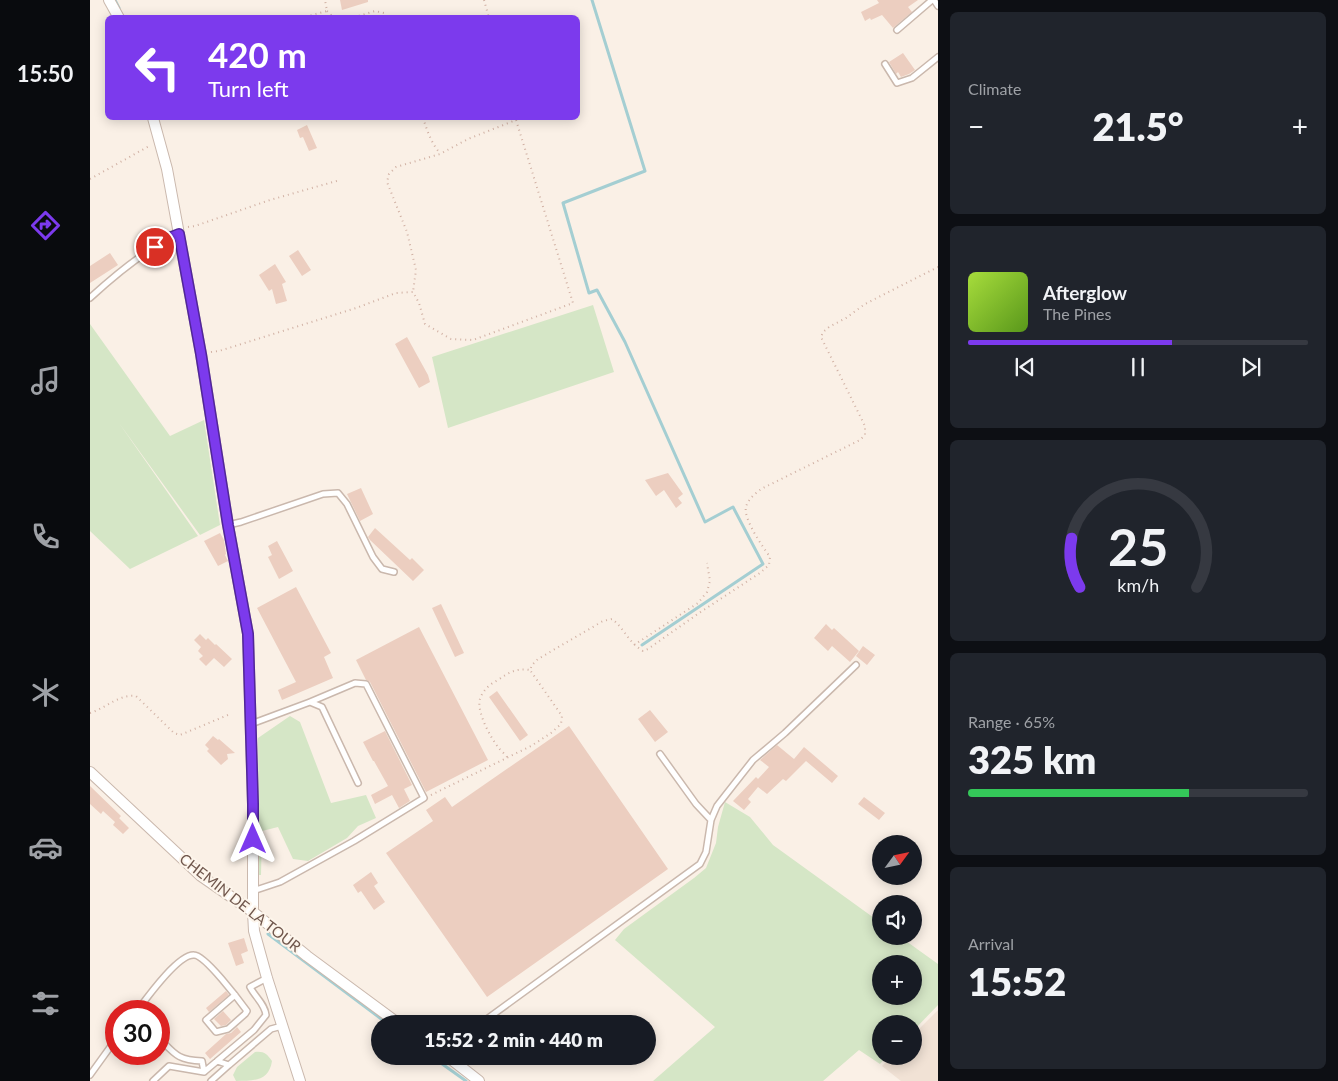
<!DOCTYPE html>
<meta charset="utf-8">
<style>
:root{--surface:#171b24;--page:#20242c;--text:#f1f3f6;--muted:#9ea1a6;--line:#363941;--accent:#7c3aed}
body{margin:0;font-family:Lato,sans-serif;background:var(--page);color:var(--text);height:100vh;display:flex;flex-direction:column;font-size:19px;white-space:nowrap}
*{box-sizing:border-box;margin:0}
p{font-size:16px;color:var(--muted)}
.icon{flex:none;width:28px;height:28px;fill:none;stroke:currentColor;stroke-width:2;stroke-linecap:round;stroke-linejoin:round}
.map{position:relative;flex:1;overflow:hidden}
.side{display:flex;flex-direction:column;gap:12px;padding:12px;background:#0d0f14;width:400px}
.side>*{flex:none}
.guide{position:absolute;left:15px;top:15px;width:475px;height:105px;border-radius:8px;box-shadow:0 2px 12px #0003;background:#7c3aed;color:#fff;overflow:hidden}
.needle{width:32px;rotate:57deg}
.fabs{position:absolute;left:782px;top:835px;display:grid;gap:10px}
.fabs a{display:grid;place-items:center;width:50px;height:50px;border-radius:50%;background:var(--surface);box-shadow:0 2px 12px #0003;font-size:25px}
.speed{position:absolute;left:15px;top:1000px;display:flex;gap:10px;font-size:25px;font-weight:700;text-align:center}
.speed>*{display:grid;place-content:center;width:65px;height:65px;border-radius:50%;background:var(--surface);box-shadow:0 2px 12px #0003;line-height:1}
.speed .limit{border:8px solid #d22;background:#fff;color:#111}
.pin{position:absolute;display:grid;place-items:center;width:42px;height:42px;color:#fff;margin:-21px;border:2px solid #fff;border-radius:50%;box-shadow:0 1px 5px #0007}
.me{position:absolute;width:55px;margin:-28px;rotate:0deg;stroke-linejoin:round;filter:drop-shadow(0 0 4px #0008)}
.turn{display:flex;align-items:center;gap:18px;height:105px;padding:0 20px;font-size:22px}
.turn .icon{width:65px;height:65px;stroke-width:2.5}
.turn b{display:block;font-size:35px;line-height:42px}
.big{font-size:38px;font-weight:800;line-height:1.1}
.side .card{flex:1;display:flex;flex-direction:column;justify-content:center;gap:8px;min-width:0;padding:0 18px;border-radius:8px;background:var(--page)}
.side .dial{align-items:center;gap:0}
.dial svg{height:130px;overflow:visible;fill:none;stroke:var(--line);stroke-width:7;stroke-linecap:round;text-anchor:middle}
.dial text{fill:var(--text);stroke:none}
.song{display:flex;align-items:center;gap:15px}
.cover{width:60px;height:60px;border-radius:8px;background:linear-gradient(135deg,hsl(80 70% 55%),hsl(90 70% 35%))}
.played{height:5px;border-radius:2px;background:linear-gradient(90deg,var(--accent) 60%,var(--line) 60%)}
.keys{display:flex;justify-content:space-around;direction:ltr}
.heat{display:flex;justify-content:space-between;align-items:center;font-size:28px;direction:ltr}
.charge{height:8px;border-radius:4px;background:linear-gradient(90deg,#34c759 65%,var(--line) 0)}
.trip{position:absolute;left:281px;top:1015px;width:285px;height:50px;border-radius:25px;background:var(--surface);box-shadow:0 2px 12px #0003;font-weight:800;line-height:50px;text-align:center}
main{display:flex;flex:1;min-height:0}
.tabs{display:flex;flex-direction:column;width:90px;justify-content:space-around;align-items:center;background:#090b0e;color:var(--muted)}
.tabs .icon{width:35px;height:35px}
.tabs .on{color:var(--accent)}
.tabs b{font-size:22px;color:var(--text)}
.map>svg:first-child{display:block}
</style>
<main>
<nav class="tabs">
<b>15:50</b>
<svg class="icon on" aria-label="directions" viewBox="0 0 24 24"><path d="M12 3l9 9-9 9-9-9zM9 14v-3h6M13 9l2 2-2 2"/></svg>
<svg class="icon" aria-label="music" viewBox="0 0 24 24"><path d="M9 18V5l10-2v13"/><circle cx="6" cy="18" r="3"/><circle cx="16" cy="16" r="3"/></svg>
<svg class="icon" aria-label="phone" viewBox="0 0 24 24"><path d="M5 4h4l2 5-3 2q2 4 5 5l2-3 5 2v4C11 20 4 13 5 4z"/></svg>
<svg class="icon" aria-label="climate" viewBox="0 0 24 24"><path d="M12 3v18M4 7l16 10M4 17L20 7"/></svg>
<svg class="icon" aria-label="car" viewBox="0 0 24 24"><path d="M5 17H2v-5l4-1 3-4h7l3 4 3 1v5h-3M9 17h6M6 11h13"/><circle cx="7" cy="17" r="2"/><circle cx="17" cy="17" r="2"/></svg>
<svg class="icon" aria-label="filters" viewBox="0 0 24 24"><path d="M4 7h16M4 17h16"/><circle cx="9" cy="7" r="2"/><circle cx="15" cy="17" r="2"/></svg>
</nav>
<div class="map">
<svg width="848" height="1081" viewBox="0 0 848 1081">
<rect width="100%" height="100%" fill="#faf0e6"/>
<path fill="#f1e2d5" d="M848,1010v71h-37l-19,-15 10,-10h22v-22z"/>
<path fill="#d5e6c6" fill-rule="evenodd" d="M503,305l21,67 -166,56 -16,-71z
M0,324l80,112 34,-16 16,105 -20,10 -81,-112 79,113 -68,33 -40,-38z
M200,716l10,6 31,81 35,-8 10,23 -18,8 -11,12 -39,23 -15,-2 -15,-32 -16,4 -1,44h-2l-1,-137z
M635,802l25,15 23,28 108,78v13h18l39,28v41l-24,25v-6h-33v32h6l-7,8 -21,-14 -36,31h-170l62,-54 -100,-87 9,-11 70,-51 12,-10 10,-25 2,-16zM791,964h33v32h-33z
M165,1052c9,-1 12,2 17,9 -3,20 -18,20 -36,20l-3,-6 4,-8z"/>
<g fill="none" stroke-linecap="round" stroke-linejoin="round">
<path stroke="#a4ced2" stroke-width="3" d="M25,0l4,8
M502,0l53,171 -82,32 26,90 8,-3 28,52 80,180 28,-15 30,57 -121,81
M178,934l120,90
M341,1056l35,25"/>
</g>
<path fill="#eccec0" d="M250,0h28v2l-26,8z
M787,0h41l-10,7 4,5 -19,16 -11,-13 -11,5 -1,-2 -5,3 -4,-9 18,-9z
M813,53l12,17 -6,4 -8,3 -3,-5 -2,2 -7,-12z
M217,125l10,23 -8,3 -6,-14 -3,1 -3,-8z
M208,250l13,20 -9,6 -13,-20z
M20,253l8,12 -28,18v-17z
M185,264l11,18 -4,2 5,17 -11,3 -4,-15 -3,2 -10,-16z
M317,337l21,38 2,7 -11,6 -24,-44z
M578,473l15,21 -5,4 4,5 -6,5 -12,-18 -8,6 -11,-16z
M271,488l12,26 -13,7 -13,-27z
M285,528l35,32 2,-2 12,12 -11,11 -43,-41 -2,-3z
M130,533l4,7 2,14 -1,1 3,6 -10,5 -14,-25z
M187,541l16,30 -14,8 -11,-22 4,-2 -4,-9z
M206,587l35,66 -7,4 9,21 -51,22 -4,-10 18,-8 -39,-74z
M351,604l23,49 -9,4 -23,-49z
M736,624l6,6 2,-2 25,23 -9,11 -18,-16 -4,5 -14,-13z
M329,627l69,133 -62,32 -56,-110 -4,-2 -10,-20z
M110,634l6,6 2,-2 7,7 1,-1 16,15 -8,8 -10,-9 -8,8 -7,-7 4,-3 -5,-5 3,-4 -7,-7z
M773,646l12,9 -8,10 -11,-9z
M407,691l31,44 -8,6 -31,-44z
M560,710l18,22 -13,10 -17,-23z
M479,726l99,143 -181,128 -101,-144 47,-32 -7,-11 19,-13 7,10z
M295,731l27,54 -8,4 6,12 -11,7 -7,-13 -17,9 -4,-9 17,-9 -14,-25h-1l-10,-19z
M123,736l5,4 1,-1 16,14 -8,1 1,5 -7,6 -14,-14 2,-2 -4,-4z
M687,745l17,14 10,-12 34,29 -6,7 -26,-22 -20,20 -3,-2 -16,15 -9,-7 -10,12 3,3 -7,8 -11,-9 23,-24 2,2 11,-12 -9,-7z
M0,786l31,30 -5,6 3,-4 10,10 -6,6 -10,-9 2,-3 -12,-11 -2,3 -11,-10z
M774,797l21,16 -6,7 -21,-16z
M281,872l7,11 -4,3 11,16 -11,8 -13,-19 -3,2 -5,-8z
M154,938l4,13 -7,3 3,9 -8,3 -8,-23z
M136,991l3,4 -20,17 -3,-4z
M133,1011l8,9 -5,5 -5,1 -7,-7z
M147,1027l4,5 -31,27 -5,-6 21,-19 5,-1z"/>
<g fill="none" stroke-linecap="round" stroke-linejoin="round">
<defs>
<path id="service" d="M844,0l4,6
M807,30l35,-30
M795,64l12,19 15,-5 26,-21
M0,298c25,-23 57,-50 89,-64
M138,525l13,-3 82,-28 15,-1 9,11 26,53 9,12 12,3
M161,724l59,-22 12,5 36,76
M570,754l36,50 15,16
M163,891l27,-9 74,-41 70,-43 -58,-114 -11,-1 -45,19
M47,1011c9,-12 41,-57 57,-56 11,0 45,45 53,56l-2,3 -17,15 -12,3 -10,-12 29,-25
M390,1024l220,-160 6,-12 5,-32 6,-14 7,-9 29,-37 32,-27 71,-68
M69,1038c16,16 18,22 43,23l2,11
M127,1061l12,4 42,-36 11,-3
M0,1075l26,-36
M63,1081l16,-15 35,6 50,-42 12,-15c-1,-11 -11,-18 -16,-28l17,-9
M121,1081l18,-16"/>
<path id="minor" d="M19,0l10,18
M63,118l14,51 34,185 27,171 20,109 5,170v108l1,19 13,47 33,103
M0,772l111,104 52,36 54,44 92,68
M357,1056l32,25"/>
</defs>
<use href="#service" stroke="#cab8ad" stroke-width="8"/>
<use href="#minor" stroke="#cab8ad" stroke-width="12"/>
<path stroke="#d1b1a4" stroke-width="2" stroke-dasharray="1 4" stroke-linecap="butt" d="M394,0l5,18
M237,11l7,7
M211,18l26,-7 -2,-11
M254,18l11,-1 20,-6 9,2 3,5
M333,118c4,12 8,25 17,35
M0,179l61,-34
M98,227l7,-1 75,-26 70,-20
M121,352l8,-1 137,-43 40,-15 17,-1 6,11 6,21 26,15 22,1 100,-37 -57,-183 -48,19 -28,15 -44,13 -7,7 -2,8 20,50 9,38 -3,22
M544,645l64,-42 9,-11 3,-11 -3,-18
M0,713c16,-5 29,-19 46,-17l38,37 6,2 48,-20
M417,757c-2,-3 -6,-6 -8,-9 -8,-9 -23,-37 -19,-49 3,-9 10,-15 18,-19 11,-8 19,-12 32,-10
M341,795l100,-49 20,-13 10,-9 1,-8 -32,-46 2,-5 6,-6 65,-38 9,-2c13,10 16,23 31,32l5,-2 54,-38 58,-38 9,-8 1,-8c-7,-10 -27,-38 -24,-50 2,-8 9,-13 15,-18l99,-49 5,-5v-9l-44,-89 2,-5 6,-5 17,-9 19,-14 73,-37"/>
<use href="#service" stroke="#fff" stroke-width="5"/>
<use href="#minor" stroke="#fff" stroke-width="10"/>
</g>
<g fill="none" stroke-linecap="round" stroke-linejoin="round">
<defs>
<path id="route" d="M65,247l14,-9 10,-4 22,120 27,171 20,109 5,170v35"/>
</defs>
<use href="#route" stroke="#51269a" stroke-width="12"/>
<use href="#route" stroke="#7c3aed" stroke-width="9"/>
</g>
<g text-anchor="middle" stroke-width="4" stroke-linejoin="round" paint-order="stroke">
<g font-size="15" fill="#70574d" stroke="#fdf5eb">
<text transform="translate(150 903) rotate(38)" y="5">CHEMIN DE LA TOUR</text>
</g>
</g>
</svg>
<div class="fabs">
<a><svg class="needle" viewBox="-14 -14 28 28"><path d="M0-13l5 13h-10z" fill="#e53935"/><path d="M0 13l5-13h-10z" fill="#9ea1a6"/></svg></a>
<a><svg class="icon" aria-label="sound" viewBox="0 0 24 24"><path d="M4 9h4l5-4v14l-5-4H4zM17 9q2 3 0 6"/></svg></a>
<a>+</a>
<a>−</a>
</div>
<div class="speed"><div class="limit">30</div></div>
<div class="pin" style="left:65px;top:247px;background:#d93025"><svg class="icon" aria-label="arrive" viewBox="0 0 24 24"><path d="M6 21V4h12l-3 4 3 4H6"/></svg></div>
<svg class="me" style="left:163px;top:839px" viewBox="-20 -20 40 40"><path d="M0-17L14 15 0 8-14 15z" fill="#7c3aed" stroke="#fff" stroke-width="4"/></svg>
<div class="trip">15:52 · 2 min · 440 m</div>
<div class="guide">
<div class="turn"><svg class="icon" aria-label="left" viewBox="0 0 24 24"><path d="M17 20v-9H6M10 6l-5 5 5 5"/></svg><div><b>420 m</b>Turn left</div></div>
</div>
</div>
<section class="side">
<div class="card"><p>Climate</p>
<div class="heat"><a>−</a><b class="big">21.5°</b><a>+</a></div>
</div>
<div class="card">
<div class="song"><i class="cover"></i><div><b>Afterglow</b><p>The Pines</p></div></div>
<div class="played"></div>
<div class="keys"><svg class="icon" aria-label="previous" viewBox="0 0 24 24"><path d="M18 5L8 12l10 7zM5 5v14"/></svg><svg class="icon" aria-label="pause" viewBox="0 0 24 24"><path d="M8 5v14M16 5v14"/></svg><svg class="icon" aria-label="next" viewBox="0 0 24 24"><path d="M6 5l10 7-10 7zM19 5v14"/></svg></div>
</div>
<div class="card dial"><svg viewBox="0 0 100 80">
<path d="M14 69A42 42 0 1 1 86 69"/>
<path d="M14 69A42 42 0 0 1 9 39" stroke="#7c3aed"/>
<text x="50" y="56" font-size="32" font-weight="700">25</text>
<text x="50" y="72" font-size="11">km/h</text>
</svg></div>
<div class="card"><p>Range · 65%</p><b class="big">325 km</b><div class="charge"></div></div>
<div class="card"><p>Arrival</p><b class="big">15:52</b></div>
</section>
</main>
